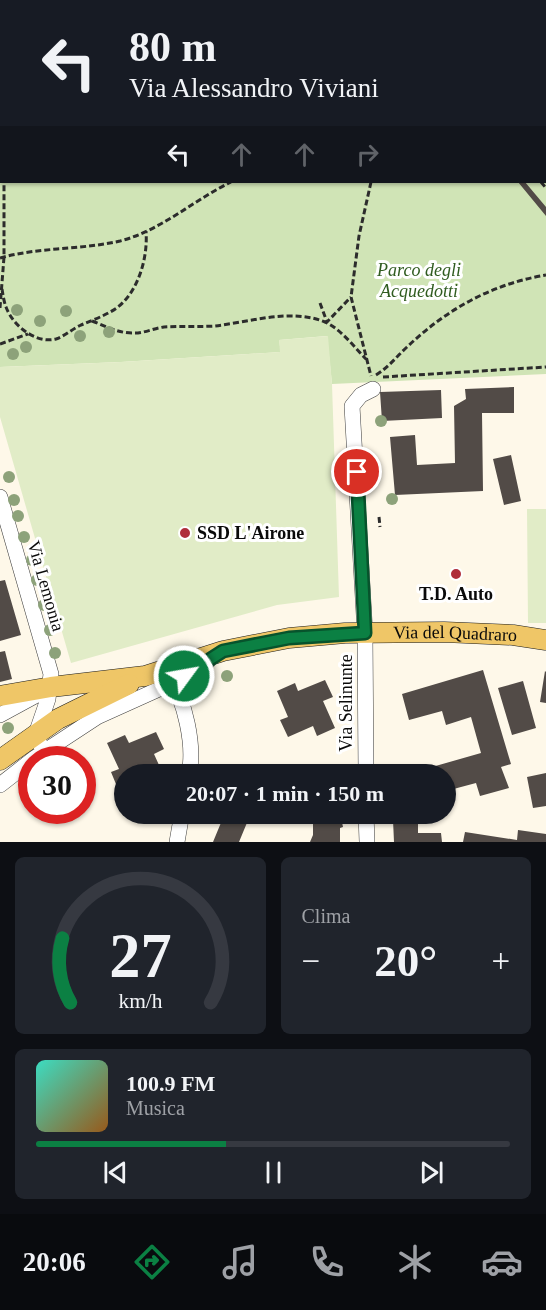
<!DOCTYPE html>
<html lang="it">
<meta charset="utf-8">
<style>
:root{--surface:#171b24;--page:#20242c;--text:#f1f3f6;--muted:#9ea1a6;--line:#363941;--accent:#0b8043}
body{margin:0;font-family:Georgia,serif;background:var(--page);color:var(--text);height:100vh;display:flex;flex-direction:column;font-size:22px;white-space:nowrap}
*{box-sizing:border-box;margin:0}
p{font-size:20px;color:var(--muted)}
.icon{flex:none;width:33px;height:33px;fill:none;stroke:currentColor;stroke-width:2;stroke-linecap:round;stroke-linejoin:round}
.map{position:relative;height:842px;overflow:hidden}
.sheet{display:flex;flex-direction:column;gap:15px;padding:15px;background:#0d0f14;flex:1}
.sheet>*{flex:none}
.banner{position:absolute;left:0px;top:0px;width:546px;height:183px;box-shadow:0 2px 4px #0004;background:#171b24;color:var(--text);overflow:hidden}
.speed{position:absolute;left:18px;top:746px;display:flex;gap:12px;font-size:30px;font-weight:700;text-align:center}
.speed>*{display:grid;place-content:center;width:78px;height:78px;border-radius:50%;background:var(--surface);box-shadow:0 2px 4px #0004;line-height:1}
.speed .limit{border:9px solid #d22;background:#fff;color:#111}
.pin{position:absolute;display:grid;place-items:center;width:51px;height:51px;color:#fff;margin:-26px;border:3px solid #fff;border-radius:50%;box-shadow:0 2px 6px #0007}
.me{position:absolute;width:66px;margin:-33px;rotate:58deg;stroke-linejoin:round;filter:drop-shadow(0 0 4px #0008)}
.turn{display:flex;align-items:center;gap:21px;height:126px;padding:0 30px;font-size:27px}
.turn .icon{width:78px;height:78px;stroke-width:2.5}
.turn b{display:block;font-size:42px;line-height:51px}
.lanes{display:flex;align-items:center;height:57px;padding:0 30px;background:#0003;justify-content:center;gap:30px;direction:ltr}
.lanes .off{opacity:.35}
.big{font-size:45px;font-weight:600;line-height:1.1}
.sheet .widget{flex:1;display:flex;flex-direction:column;justify-content:center;gap:9px;min-width:0;padding:0 21px;border-radius:9px;background:var(--page)}
.sheet .dial{align-items:center;gap:0}
.dial svg{height:156px;overflow:visible;fill:none;stroke:var(--line);stroke-width:7;stroke-linecap:round;text-anchor:middle}
.dial text{fill:var(--text);stroke:none}
.song{display:flex;align-items:center;gap:18px}
.cover{width:72px;height:72px;border-radius:9px;background:linear-gradient(135deg,hsl(170 70% 55%),hsl(30 70% 35%))}
.played{height:6px;border-radius:3px;background:linear-gradient(90deg,var(--accent) 40%,var(--line) 40%)}
.keys{display:flex;justify-content:space-around;direction:ltr}
.heat{display:flex;justify-content:space-between;align-items:center;font-size:33px;direction:ltr}
.sheet .tiles{flex:1;display:grid;gap:15px;grid-template-columns:1fr 1fr}
.widget:last-child{grid-column:span 2}
.trip{position:absolute;left:114px;top:764px;width:342px;height:60px;border-radius:30px;background:var(--surface);box-shadow:0 2px 4px #0004;font-weight:600;line-height:60px;text-align:center}
.tabs{display:flex;height:96px;justify-content:space-around;align-items:center;background:#090b0e;color:var(--muted)}
.tabs .icon{width:42px;height:42px}
.tabs .current{color:var(--accent)}
.tabs b{font-size:27px;color:var(--text)}
.map>svg:first-child{display:block}
</style>
<div class="map">
<svg width="546" height="842" viewBox="0 0 546 842">
<rect width="100%" height="100%" fill="#fef8e9"/>
<path fill="#d0e4b6" fill-rule="evenodd" d="M0,0h546v374l-214,10 -5,-48 -48,4 2,12 -160,10 -121,5zM2,2h542v180h-542z"/>
<path fill="#e1ecc7" d="M328,336l4,48 7,213 -62,8 -206,58 -71,-246v-50l121,-5 159,-10 -1,-12z
M527,509h19v114h-18z"/>
<path fill="#524b47" d="M518,182h7l21,25v9z
M514,387v26h-32l1,78 -88,4 -5,-58 25,-2 2,30 38,-2 -1,-57 12,-7 -1,-10z
M441,390l1,28 -60,3 -2,-29z
M511,455l10,46 -17,4 -11,-46z
M5,580l16,55 -21,6v-60z
M5,651l7,28 -12,3v-30z
M483,670l28,94 -10,3 8,21 -29,8 -4,-13 -30,8v-17l-35,-1 70,-20 -10,-36 -25,8 -4,-14 -33,9 -7,-26z
M545,671l1,1v31l-6,-1z
M325,680l8,17 -10,4 12,27 -18,8 -4,-10 -25,11 -8,-17 8,-3 -11,-26 18,-8 3,8z
M523,681l13,47 -24,7 -14,-47z
M156,732l8,17 -10,5 9,20h-39v13l-6,2 -7,-17 8,-3 -12,-26 18,-8 4,8z
M338,766l2,8h-28v-7z
M546,773v33l-13,2 -6,-31z
M225,813h26l-12,29h-26z
M313,813h27l3,14 -3,1v14h-30l3,-7z
M393,820h25v13h23l1,9h-48z
M518,830l28,4v8h-83l2,-10 52,8z"/>
<g fill="none" stroke-linecap="round" stroke-linejoin="round">
<defs>
<path id="minor" d="M0,497l51,177 -3,25 -12,35 7,17
M169,676c16,25 26,69 20,98
M0,715l46,-25
M33,759l64,-42 71,-32 40,-24
M366,774l-1,-141 -13,-227 9,-11 12,-6
M0,785l32,-25
M366,813l1,29
M177,842l5,-29"/>
<g id="major">
<path id="s1" d="M0,696l51,-9 94,-11 78,-25 66,-13 56,-5 99,-1 69,3 33,5"/>
<path d="M0,760l58,-41 71,-35"/>
</g>
</defs>
<use href="#minor" stroke="#3d3d3d" stroke-width="16"/>
<use href="#major" stroke="#1b1b1b" stroke-width="21"/>
<path stroke="#2c2c2c" stroke-width="3" stroke-dasharray="6 3" stroke-linecap="butt" d="M82,0l1,2
M327,0l1,2
M393,0l2,2
M442,0v2
M532,0v2
M30,2v-2
M491,2v-2
M544,56l2,3
M0,152l2,-2
M371,182l-12,54 -8,61 20,79
M541,182l5,6
M0,258c39,-11 81,-8 120,-17 40,-10 74,-41 111,-59
M2,289c1,6 2,13 4,18 7,19 30,37 50,32 9,-3 16,-10 25,-14 12,-5 26,-10 37,-18 21,-17 30,-50 28,-76
M320,303l7,19 24,-25
M0,308l4,-51v-75
M92,321c13,5 26,12 40,12 11,1 22,-5 32,-6 17,-1 34,0 51,-1 35,-4 76,-18 110,-4 16,7 29,25 41,37
M0,344l28,-10
M376,375c13,-8 20,-18 31,-28 40,-38 85,-63 139,-72
M383,377l163,-10
M379,517l1,10"/>
<use href="#minor" stroke="#fff" stroke-width="15"/>
<use href="#major" stroke="#efc667" stroke-width="20"/>
</g>
<g fill="#8da27a">
<circle cx="17" cy="310" r="6"/>
<circle cx="66" cy="311" r="6"/>
<circle cx="40" cy="321" r="6"/>
<circle cx="109" cy="332" r="6"/>
<circle cx="80" cy="336" r="6"/>
<circle cx="26" cy="347" r="6"/>
<circle cx="13" cy="354" r="6"/>
<circle cx="381" cy="421" r="6"/>
<circle cx="9" cy="477" r="6"/>
<circle cx="392" cy="499" r="6"/>
<circle cx="14" cy="500" r="6"/>
<circle cx="18" cy="516" r="6"/>
<circle cx="24" cy="537" r="6"/>
<circle cx="32" cy="560" r="6"/>
<circle cx="37" cy="580" r="6"/>
<circle cx="44" cy="605" r="6"/>
<circle cx="50" cy="630" r="6"/>
<circle cx="55" cy="653" r="6"/>
<circle cx="227" cy="676" r="6"/>
<circle cx="205" cy="680" r="6"/>
<circle cx="8" cy="728" r="6"/>
</g>
<g fill="none" stroke-linecap="round" stroke-linejoin="round">
<defs>
<path id="route" d="M184,676l39,-25 66,-13 76,-5 -8,-161"/>
</defs>
<use href="#route" stroke="#07532c" stroke-width="15"/>
<use href="#route" stroke="#0b8043" stroke-width="10"/>
</g>
<g fill="#af2d3a" stroke="#fff" stroke-width="2">
<circle cx="185" cy="533" r="6"/>
<circle cx="456" cy="574" r="6"/>
</g>
<g text-anchor="middle" stroke-width="6" stroke-linejoin="round" paint-order="stroke">
<g font-size="18" font-style="italic" fill="#305c20" stroke="#fff">
<text x="419" y="276">Parco degli<tspan x="419" dy="21">Acquedotti</tspan></text>
</g>
<g font-size="18" font-weight="bold" fill="#0a0a0a" stroke="#fff" text-anchor="start">
<text x="197" y="539">SSD L'Airone</text>
<text x="456" y="600" text-anchor="middle">T.D. Auto</text>
</g>
<g font-size="18" fill="#0a0a0a" stroke="#fff">
<text transform="translate(46 586) rotate(74)" y="6">Via Lemonia</text>
<text dy="6" stroke="none"><textPath href="#s1" startOffset="462">Via del Quadraro</textPath></text>
<text transform="translate(346 703) rotate(-90)" y="6">Via Selinunte</text>
</g>
</g>
</svg>
<div class="speed"><div class="limit">30</div></div>
<div class="pin" style="left:357px;top:472px;background:#d93025"><svg class="icon" aria-label="arrive" viewBox="0 0 24 24"><path d="M6 21V4h12l-3 4 3 4H6"/></svg></div>
<svg class="me" style="left:184px;top:676px" viewBox="-20 -20 40 40"><circle r="17" fill="#0b8043" stroke="#fff" stroke-width="3"/><path d="M0-11L8 9 0 5-8 9z" fill="#fff"/></svg>
<div class="trip">20:07 · 1 min · 150 m</div>
<div class="banner">
<div class="turn"><svg class="icon" aria-label="left" viewBox="0 0 24 24"><path d="M17 20v-9H6M10 6l-5 5 5 5"/></svg><div><b>80 m</b>Via Alessandro Viviani</div></div>
<div class="lanes"><svg class="icon" aria-label="left" viewBox="0 0 24 24"><path d="M17 20v-9H6M10 6l-5 5 5 5"/></svg><svg class="icon off" aria-label="ahead" viewBox="0 0 24 24"><path d="M12 20V5M6 11l6-6 6 6"/></svg><svg class="icon off" aria-label="ahead" viewBox="0 0 24 24"><path d="M12 20V5M6 11l6-6 6 6"/></svg><svg class="icon off" aria-label="right" viewBox="0 0 24 24"><path d="M7 20v-9h11M14 6l5 5-5 5"/></svg></div>
</div>
</div>
<section class="sheet">
<div class="tiles">
<div class="widget dial"><svg viewBox="0 0 100 80">
<path d="M14 69A42 42 0 1 1 86 69"/>
<path d="M14 69A42 42 0 0 1 10 36" stroke="#0b8043"/>
<text x="50" y="56" font-size="32" font-weight="700">27</text>
<text x="50" y="72" font-size="11">km/h</text>
</svg></div>
<div class="widget"><p>Clima</p>
<div class="heat"><a>−</a><b class="big">20°</b><a>+</a></div>
</div>
<div class="widget">
<div class="song"><i class="cover"></i><div><b>100.9 FM</b><p>Musica</p></div></div>
<div class="played"></div>
<div class="keys"><svg class="icon" aria-label="previous" viewBox="0 0 24 24"><path d="M18 5L8 12l10 7zM5 5v14"/></svg><svg class="icon" aria-label="pause" viewBox="0 0 24 24"><path d="M8 5v14M16 5v14"/></svg><svg class="icon" aria-label="next" viewBox="0 0 24 24"><path d="M6 5l10 7-10 7zM19 5v14"/></svg></div>
</div>
</div>
</section>
<nav class="tabs">
<b>20:06</b>
<svg class="icon current" aria-label="directions" viewBox="0 0 24 24"><path d="M12 3l9 9-9 9-9-9zM9 14v-3h6M13 9l2 2-2 2"/></svg>
<svg class="icon" aria-label="music" viewBox="0 0 24 24"><path d="M9 18V5l10-2v13"/><circle cx="6" cy="18" r="3"/><circle cx="16" cy="16" r="3"/></svg>
<svg class="icon" aria-label="phone" viewBox="0 0 24 24"><path d="M5 4h4l2 5-3 2q2 4 5 5l2-3 5 2v4C11 20 4 13 5 4z"/></svg>
<svg class="icon" aria-label="climate" viewBox="0 0 24 24"><path d="M12 3v18M4 7l16 10M4 17L20 7"/></svg>
<svg class="icon" aria-label="car" viewBox="0 0 24 24"><path d="M5 17H2v-5l4-1 3-4h7l3 4 3 1v5h-3M9 17h6M6 11h13"/><circle cx="7" cy="17" r="2"/><circle cx="17" cy="17" r="2"/></svg>
</nav>
